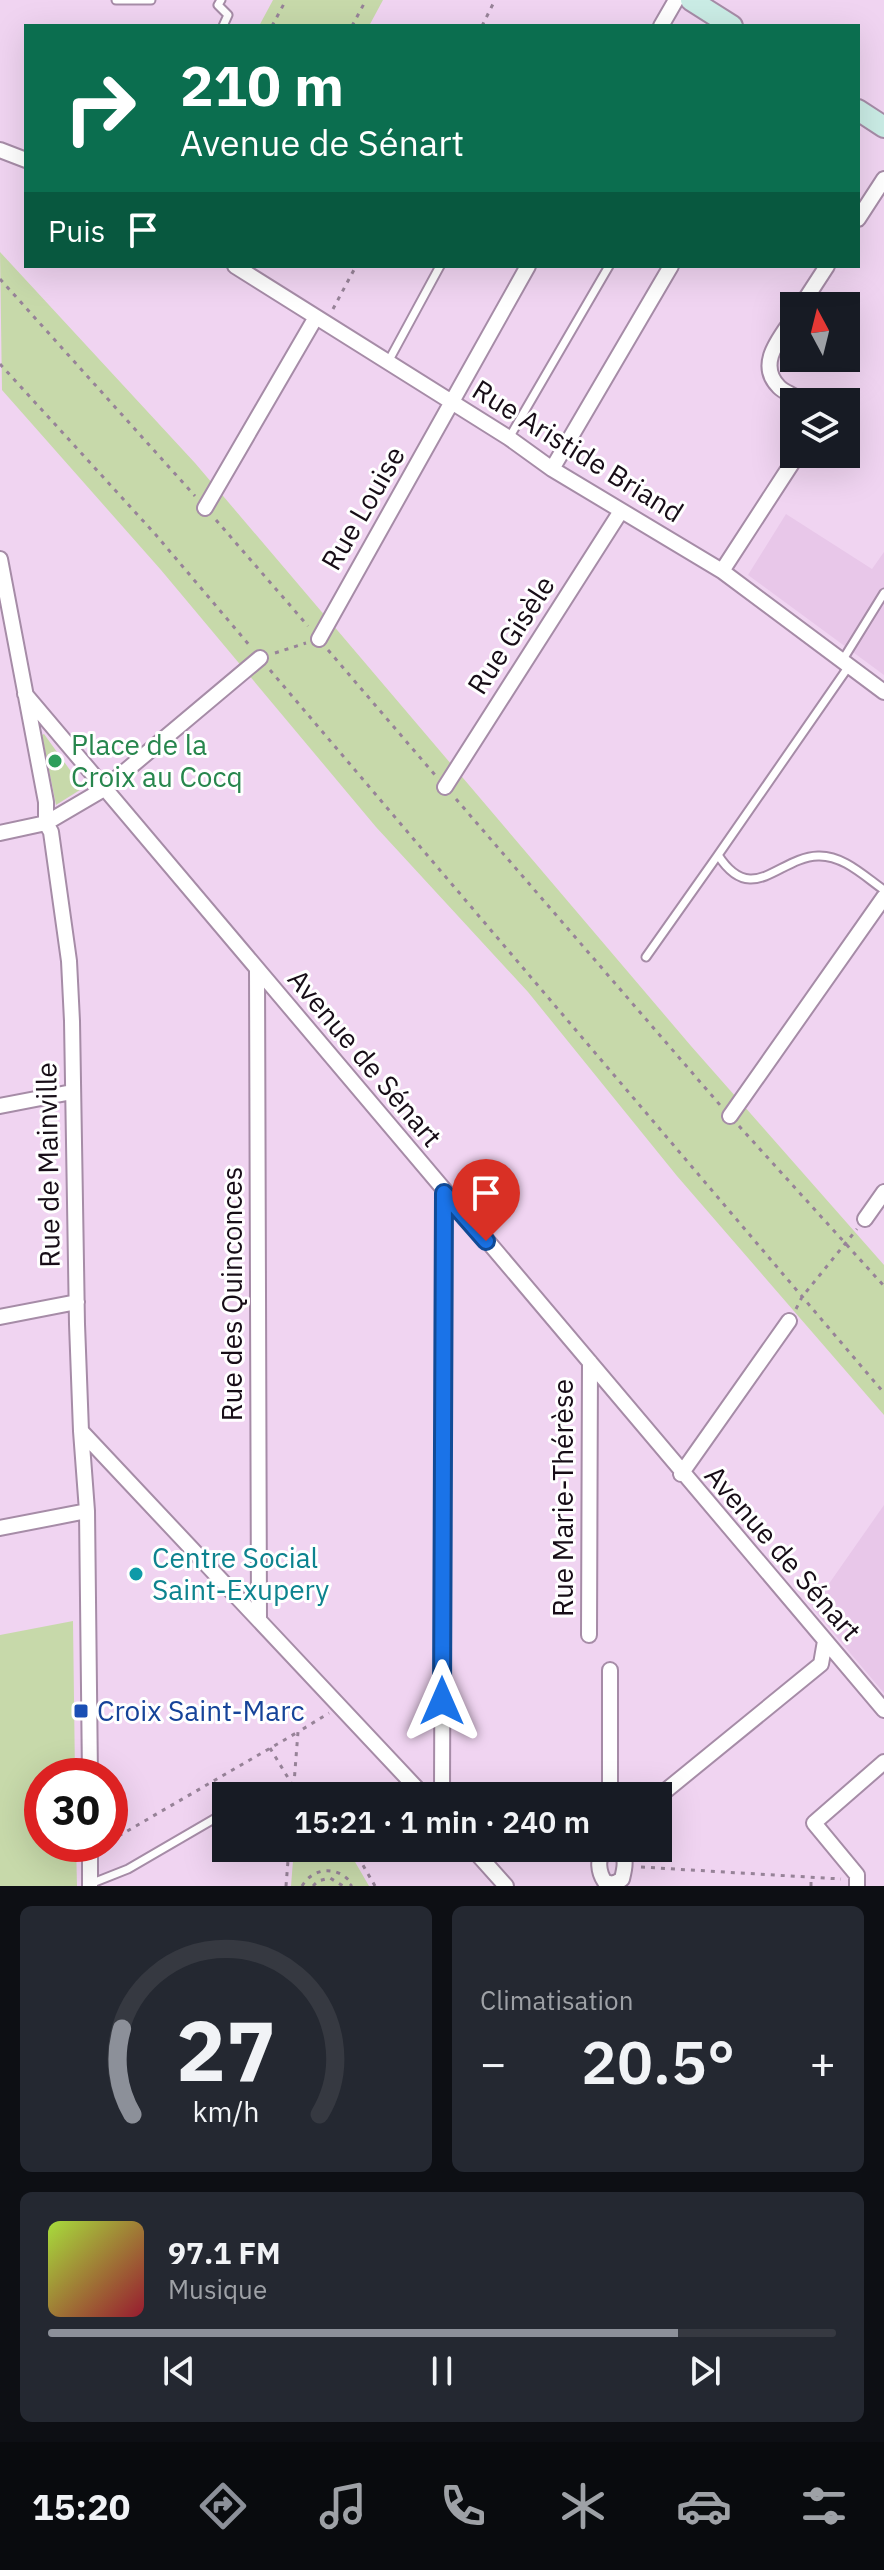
<!DOCTYPE html>
<html lang="fr">
<meta charset="utf-8">
<style>
:root{--surface:#171b24;--page:#242831;--text:#f1f3f6;--muted:#9ea1a6;--line:#363941;--accent:#8c9099}
body{margin:0;font-family:"IBM Plex Sans",sans-serif;background:var(--page);color:var(--text);height:100vh;display:flex;flex-direction:column;font-size:30px;white-space:nowrap}
*{box-sizing:border-box;margin:0}
p{font-size:26px;color:var(--muted)}
.icon{flex:none;width:44px;height:44px;fill:none;stroke:currentColor;stroke-width:2;stroke-linecap:round;stroke-linejoin:round}
.map{position:relative;height:1886px;overflow:hidden}
.panel{display:flex;flex-direction:column;gap:20px;padding:20px;background:#0d0f14;flex:1}
.panel>*{flex:none}
.guide{position:absolute;left:24px;top:24px;width:836px;height:244px;border-radius:0px;box-shadow:0 8px 32px #0002;background:#0b6e4f;color:#fff;overflow:hidden}
.needle{width:52px;rotate:353deg}
.controls{position:absolute;left:780px;top:292px;display:grid;gap:16px}
.controls a{display:grid;place-items:center;width:80px;height:80px;border-radius:0px;background:var(--surface);box-shadow:0 8px 32px #0002;font-size:40px}
.speed{position:absolute;left:24px;top:1758px;display:flex;gap:16px;font-size:40px;font-weight:700;text-align:center}
.speed>*{display:grid;place-content:center;width:104px;height:104px;border-radius:50%;background:var(--surface);box-shadow:0 8px 32px #0002;line-height:1}
.speed .limit{border:12px solid #d22;background:#fff;color:#111}
.pin{position:absolute;display:grid;place-items:center;width:68px;height:68px;color:#fff;margin:-82px -34px;border-radius:50% 50% 50% 0;rotate:-45deg;box-shadow:0 0 8px #0007}
.pin .icon{rotate:45deg}
.me{position:absolute;width:88px;margin:-44px;rotate:0deg;stroke-linejoin:round;filter:drop-shadow(0 0 6px #0008)}
.turn{display:flex;align-items:center;gap:28px;height:168px;padding:0 24px;font-size:36px}
.turn .icon{width:104px;height:104px;stroke-width:2.5}
.turn b{display:block;font-size:56px;line-height:68px}
.then{display:flex;align-items:center;height:76px;padding:0 24px;background:#0003;gap:16px;font-size:30px}
.big{font-size:60px;font-weight:600;line-height:1.1}
.panel .card{flex:1;display:flex;flex-direction:column;justify-content:center;gap:12px;min-width:0;padding:0 28px;border-radius:12px;background:var(--page)}
.panel .dial{align-items:center;gap:0}
.dial svg{height:208px;overflow:visible;fill:none;stroke:var(--line);stroke-width:7;stroke-linecap:round;text-anchor:middle}
.dial text{fill:var(--text);stroke:none}
.song{display:flex;align-items:center;gap:24px}
.cover{width:96px;height:96px;border-radius:12px;background:linear-gradient(135deg,hsl(80 70% 55%),hsl(350 70% 35%))}
.played{height:8px;border-radius:4px;background:linear-gradient(90deg,var(--accent) 80%,var(--line) 80%)}
.keys{display:flex;justify-content:space-around;direction:ltr}
.heat{display:flex;justify-content:space-between;align-items:center;font-size:44px;direction:ltr}
.panel .tiles{flex:1;display:grid;gap:20px;grid-template-columns:1fr 1fr}
.card:last-child{grid-column:span 2}
.trip{position:absolute;left:212px;top:1782px;width:460px;height:80px;border-radius:0px;background:var(--surface);box-shadow:0 8px 32px #0002;font-weight:600;line-height:80px;text-align:center}
.tab-bar{display:flex;height:128px;justify-content:space-around;align-items:center;background:#090b0e;color:var(--muted)}
.tab-bar .icon{width:56px;height:56px}
.tab-bar .on{color:var(--accent)}
.tab-bar b{font-size:36px;color:var(--text)}
.map>svg:first-child{display:block}
</style>
<div class="map">
<svg width="884" height="1886" viewBox="0 0 884 1886">
<rect width="100%" height="100%" fill="#f0d4f1"/>
<path fill="#e8c7e9" d="M786,514l86,55 12,-17v123l-136,-100z
M884,1505v188l-72,-85z"/>
<path fill="#c7d9aa" d="M273,0h110l-14,26h-110z
M0,252l195,211 496,583 193,219v150l-207,-239 -149,-184 -152,-165 -215,-257 -159,-180z
M44,734l39,54 -27,17 -14,-70z
M73,1621l2,155h-33v68h34l1,42h-77v-251z
M294,1848h53l22,38h-78z"/>
<g fill="none" stroke-linecap="round" stroke-linejoin="round">
<defs>
<path id="service" d="M116,0h35
M221,0l-3,5 10,10 -5,11
M388,362l52,-96
M509,438l100,-172
M842,661l42,-68
M849,666l-131,189c34,53 61,2 100,1 25,-1 46,20 66,34
M646,957l72,-102
M90,1884l38,-15 98,-57"/>
<path id="minor" d="M661,26l15,-26
M0,150l26,10
M858,219l26,-40
M235,266l274,172 43,31 170,102 162,121
M801,306l26,-40
M794,317c-14,21 -38,47 -15,70 7,7 16,7 21,15
M552,469l119,-203
M205,508l111,-191
M0,559l46,243v21l5,9 18,129 3,60 5,303 4,107 6,80 3,265
M722,571l76,-117
M319,639l209,-373
M25,694c285,340 571,679 859,1016
M445,787l176,-276
M0,833l46,-10 58,-34 156,-131
M257,970l2,648
M0,1106l72,-14
M730,1116l154,-219
M865,1219l19,-27
M0,1317l77,-15
M81,1431l343,365
M681,1474l108,-153
M0,1528l87,-17
M589,1635l1,-273
M442,1796l2,-603
M610,1796v-126
M658,1797l163,-133 4,-23
M90,1844v42
M472,1848l34,38
M604,1848c-7,11 -6,24 1,34l9,2 8,-5c3,-12 5,-21 -3,-31
M857,1886v-11l-43,-52 70,-61"/>
<path id="secondary" d="M691,0l41,26
M858,110l26,17"/>
</defs>
<use href="#service" stroke="#a68ca7" stroke-width="11"/>
<use href="#minor" stroke="#a68ca7" stroke-width="18"/>
<use href="#secondary" stroke="#a68ca7" stroke-width="24"/>
<path stroke="#978398" stroke-width="3" stroke-dasharray="4 6" stroke-linecap="butt" d="M272,26l14,-26
M352,26l14,-26
M482,26l13,-26
M0,279l195,217
M333,309l23,-43
M0,364l156,171 94,111
M216,520l92,106
M328,650l107,125
M275,653l31,-10
M270,670l614,723
M456,799l264,306
M739,1126l145,160
M796,1309l6,-12 55,-68
M270,1748l23,38
M315,1783l8,13
M293,1796l5,-64 31,-19
M110,1841l188,-109
M353,1848l22,38
M641,1867l200,12
M286,1886l3,-38
M302,1886c12,-20 37,-20 50,-2l-2,2
M313,1886l5,-5 12,-3 13,8
M811,1886v-9"/>
<use href="#service" stroke="#fff" stroke-width="7"/>
<use href="#minor" stroke="#fff" stroke-width="14"/>
<use href="#secondary" stroke="#caece5" stroke-width="20"/>
</g>
<g fill="none" stroke-linecap="round" stroke-linejoin="round">
<defs>
<path id="route" d="M442,1701l2,-508 42,48"/>
</defs>
<use href="#route" stroke="#114b97" stroke-width="20"/>
<use href="#route" stroke="#1a73e8" stroke-width="14"/>
</g>
<circle fill="#2e9e5b" stroke="#fff" stroke-width="3" cx="55" cy="761" r="8"/>
<circle fill="#0f9aa8" stroke="#fff" stroke-width="3" cx="136" cy="1574" r="8"/>
<rect fill="#1a4fb4" stroke="#fff" stroke-width="3" x="73" y="1703" width="16" height="16" rx="4"/>
<g text-anchor="middle" stroke-width="6" stroke-linejoin="round" paint-order="stroke">
<g font-size="28" fill="#170d17" stroke="#fff">
<text transform="translate(578 451) rotate(32)" y="10">Rue Aristide Briand</text>
<text transform="translate(363 508) rotate(-60)" y="10">Rue Louise</text>
<text transform="translate(511 635) rotate(-57)" y="10">Rue Gisèle</text>
<text transform="translate(365 1058) rotate(50)" y="10">Avenue de Sénart</text>
<text transform="translate(48 1165) rotate(-91)" y="10">Rue de Mainville</text>
<text transform="translate(232 1294) rotate(-90)" y="10">Rue des Quinconces</text>
<text transform="translate(563 1498) rotate(-90)" y="10">Rue Marie-Thérèse</text>
<text transform="translate(783 1553) rotate(49)" y="10">Avenue de Sénart</text>
</g>
<g font-size="28" fill="#27864d" stroke="#fff" text-anchor="start">
<text x="71" y="755">Place de la<tspan x="71" dy="32">Croix au Cocq</tspan></text>
</g>
<g font-size="28" fill="#0d838f" stroke="#fff" text-anchor="start">
<text x="152" y="1568">Centre Social<tspan x="152" dy="32">Saint-Exupery</tspan></text>
</g>
<g font-size="28" fill="#164399" stroke="#fff" text-anchor="start">
<text x="97" y="1721">Croix Saint-Marc</text>
</g>
</g>
</svg>
<div class="controls">
<a><svg class="needle" viewBox="-14 -14 28 28"><path d="M0-13l5 13h-10z" fill="#e53935"/><path d="M0 13l5-13h-10z" fill="#9ea1a6"/></svg></a>
<a><svg class="icon" aria-label="layers" viewBox="0 0 24 24"><path d="M12 4l9 5-9 5-9-5zM3 14l9 5 9-5"/></svg></a>
</div>
<div class="speed"><div class="limit">30</div></div>
<div class="pin" style="left:486px;top:1241px;background:#d93025"><svg class="icon" aria-label="arrive" viewBox="0 0 24 24"><path d="M6 21V4h12l-3 4 3 4H6"/></svg></div>
<svg class="me" style="left:442px;top:1701px" viewBox="-20 -20 40 40"><path d="M0-17L14 15 0 8-14 15z" fill="#1a73e8" stroke="#fff" stroke-width="4"/></svg>
<div class="trip">15:21 · 1 min · 240 m</div>
<div class="guide">
<div class="turn"><svg class="icon" aria-label="right" viewBox="0 0 24 24"><path d="M7 20v-9h11M14 6l5 5-5 5"/></svg><div><b>210 m</b>Avenue de Sénart</div></div>
<div class="then">Puis<svg class="icon" aria-label="arrive" viewBox="0 0 24 24"><path d="M6 21V4h12l-3 4 3 4H6"/></svg></div>
</div>
</div>
<section class="panel">
<div class="tiles">
<div class="card dial"><svg viewBox="0 0 100 80">
<path d="M14 69A42 42 0 1 1 86 69"/>
<path d="M14 69A42 42 0 0 1 10 36" stroke="#8c9099"/>
<text x="50" y="56" font-size="32" font-weight="700">27</text>
<text x="50" y="72" font-size="11">km/h</text>
</svg></div>
<div class="card"><p>Climatisation</p>
<div class="heat"><a>−</a><b class="big">20.5°</b><a>+</a></div>
</div>
<div class="card">
<div class="song"><i class="cover"></i><div><b>97.1 FM</b><p>Musique</p></div></div>
<div class="played"></div>
<div class="keys"><svg class="icon" aria-label="previous" viewBox="0 0 24 24"><path d="M18 5L8 12l10 7zM5 5v14"/></svg><svg class="icon" aria-label="pause" viewBox="0 0 24 24"><path d="M8 5v14M16 5v14"/></svg><svg class="icon" aria-label="next" viewBox="0 0 24 24"><path d="M6 5l10 7-10 7zM19 5v14"/></svg></div>
</div>
</div>
</section>
<nav class="tab-bar">
<b>15:20</b>
<svg class="icon on" aria-label="directions" viewBox="0 0 24 24"><path d="M12 3l9 9-9 9-9-9zM9 14v-3h6M13 9l2 2-2 2"/></svg>
<svg class="icon" aria-label="music" viewBox="0 0 24 24"><path d="M9 18V5l10-2v13"/><circle cx="6" cy="18" r="3"/><circle cx="16" cy="16" r="3"/></svg>
<svg class="icon" aria-label="phone" viewBox="0 0 24 24"><path d="M5 4h4l2 5-3 2q2 4 5 5l2-3 5 2v4C11 20 4 13 5 4z"/></svg>
<svg class="icon" aria-label="climate" viewBox="0 0 24 24"><path d="M12 3v18M4 7l16 10M4 17L20 7"/></svg>
<svg class="icon" aria-label="car" viewBox="0 0 24 24"><path d="M5 17H2v-5l4-1 3-4h7l3 4 3 1v5h-3M9 17h6M6 11h13"/><circle cx="7" cy="17" r="2"/><circle cx="17" cy="17" r="2"/></svg>
<svg class="icon" aria-label="filters" viewBox="0 0 24 24"><path d="M4 7h16M4 17h16"/><circle cx="9" cy="7" r="2"/><circle cx="15" cy="17" r="2"/></svg>
</nav>
